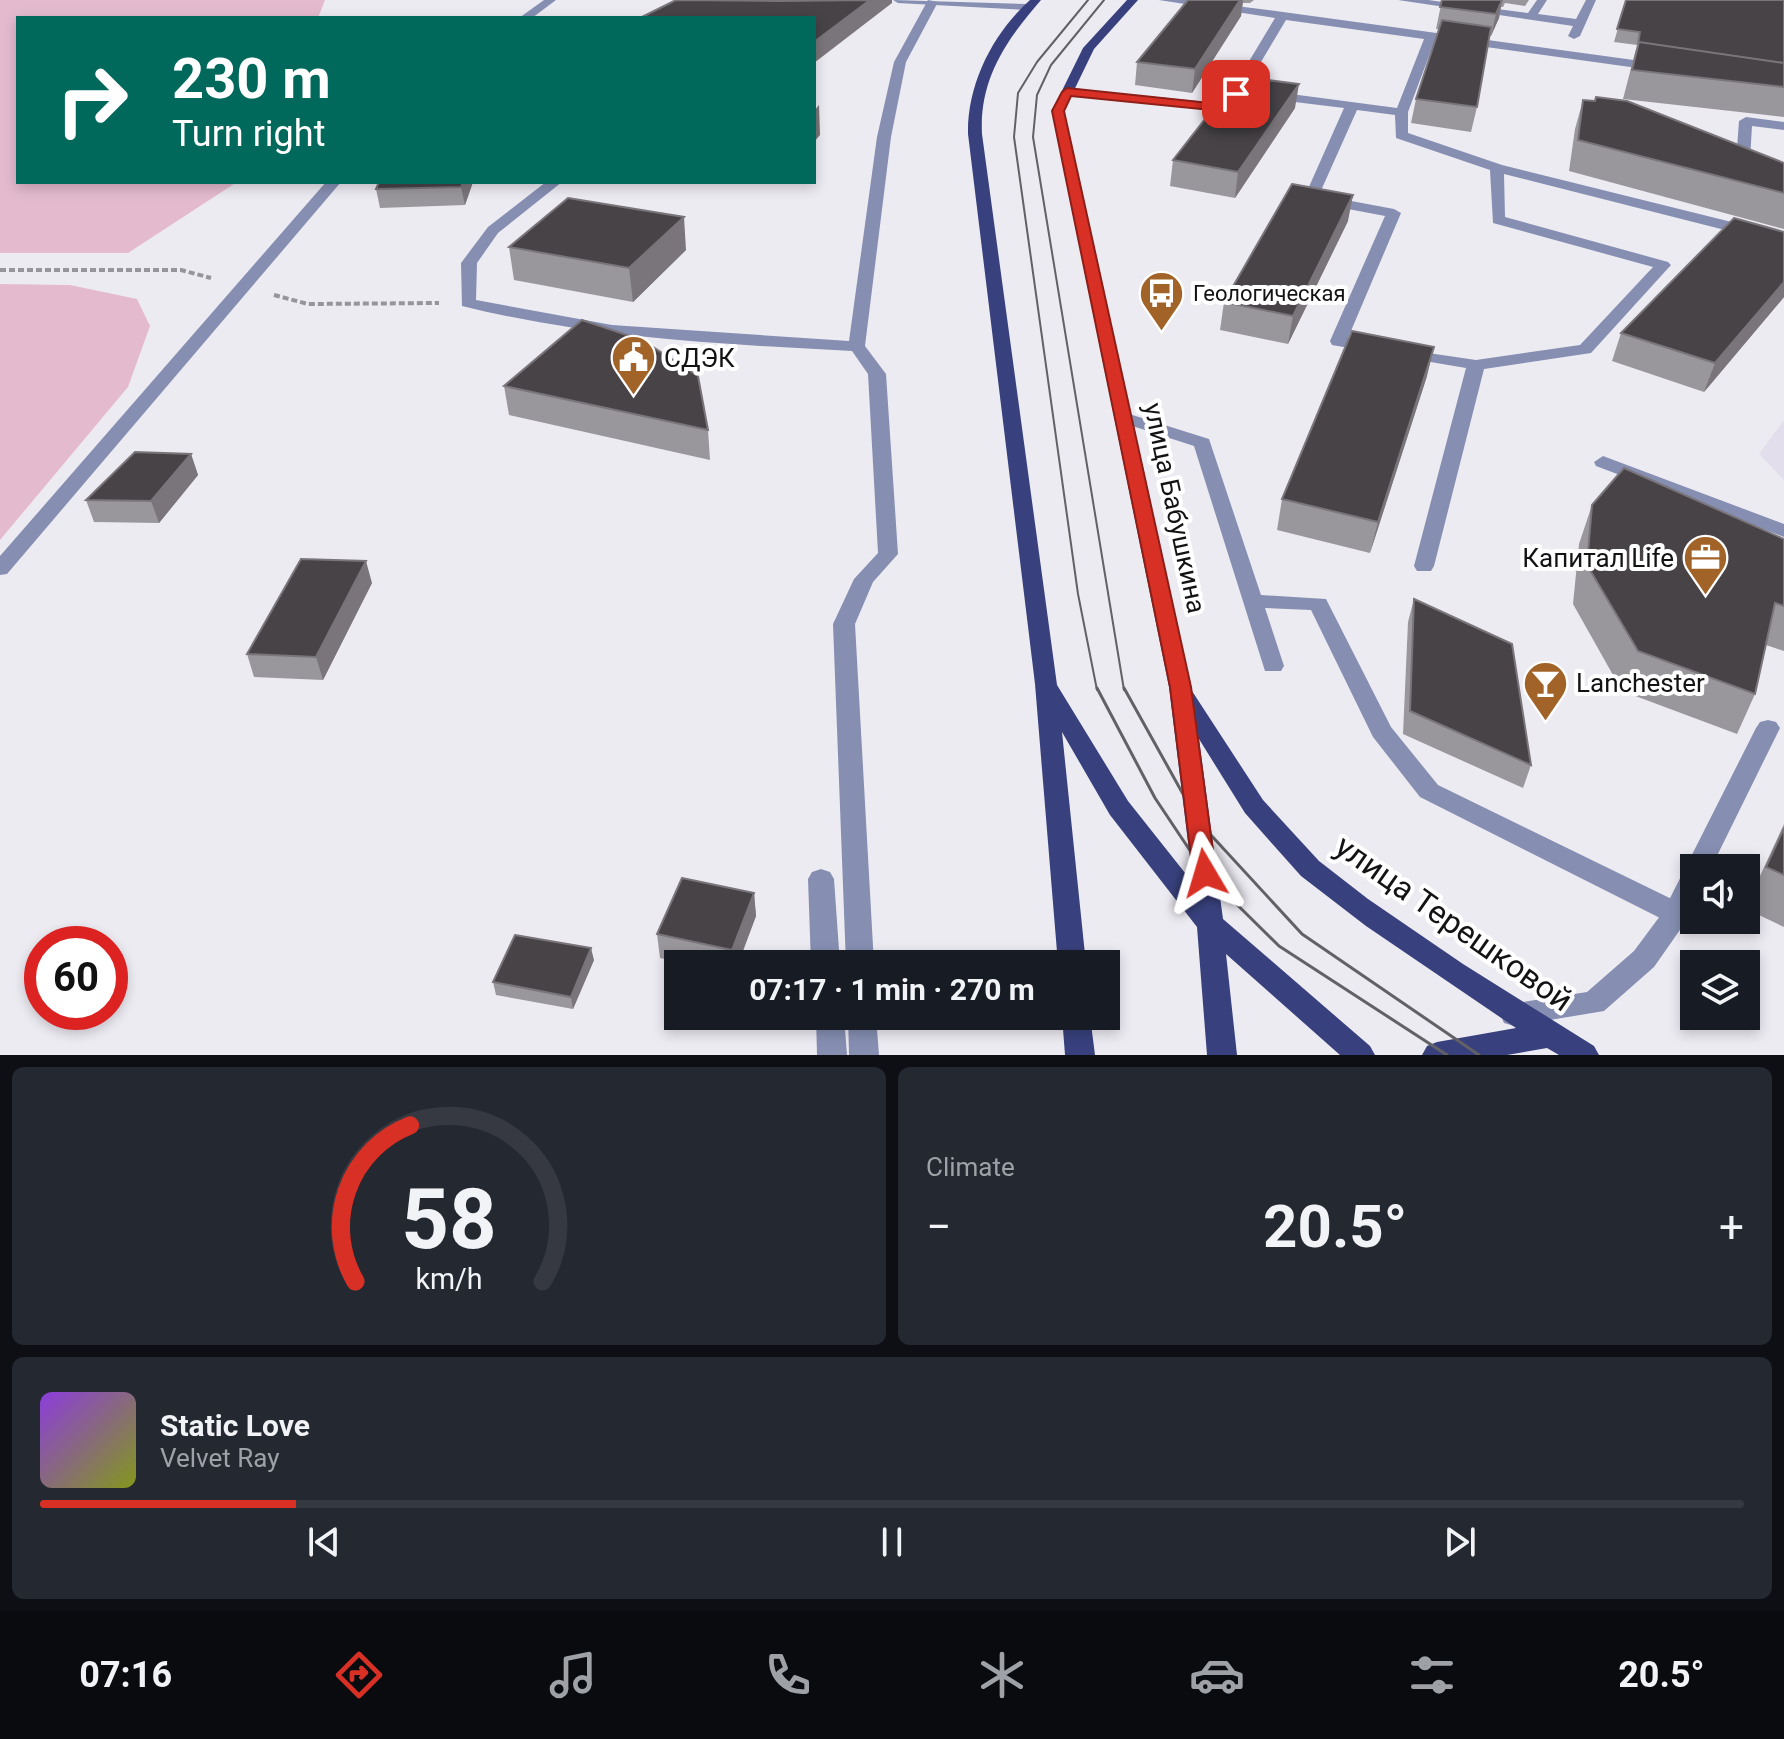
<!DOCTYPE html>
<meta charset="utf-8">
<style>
:root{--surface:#171b24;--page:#242831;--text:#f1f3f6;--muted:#9ea1a6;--line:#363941;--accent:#d93025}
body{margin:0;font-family:Roboto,sans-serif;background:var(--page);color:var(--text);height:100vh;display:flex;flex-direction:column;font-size:30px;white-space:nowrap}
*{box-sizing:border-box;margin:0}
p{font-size:26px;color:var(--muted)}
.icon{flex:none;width:44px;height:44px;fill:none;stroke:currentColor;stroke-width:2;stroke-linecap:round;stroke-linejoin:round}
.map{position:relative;height:1055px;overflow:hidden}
.drawer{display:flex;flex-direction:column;gap:12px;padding:12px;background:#0d0f14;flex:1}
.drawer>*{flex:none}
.hud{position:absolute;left:16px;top:16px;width:800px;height:168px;border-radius:0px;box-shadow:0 4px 12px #0003;background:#00695c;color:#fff;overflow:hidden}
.tools{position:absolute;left:1680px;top:854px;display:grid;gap:16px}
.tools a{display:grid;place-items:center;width:80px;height:80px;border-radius:0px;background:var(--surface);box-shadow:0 4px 12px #0003;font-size:40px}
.speed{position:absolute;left:24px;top:926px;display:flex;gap:16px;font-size:40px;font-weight:700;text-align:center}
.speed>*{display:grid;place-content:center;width:104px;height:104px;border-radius:50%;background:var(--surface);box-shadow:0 4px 12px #0003;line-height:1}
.speed .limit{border:12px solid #d22;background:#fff;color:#111}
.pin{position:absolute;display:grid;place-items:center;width:68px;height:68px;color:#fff;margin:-34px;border-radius:16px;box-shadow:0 4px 12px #0006}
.me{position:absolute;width:88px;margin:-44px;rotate:353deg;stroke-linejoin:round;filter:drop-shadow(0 0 6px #0008)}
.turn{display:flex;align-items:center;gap:28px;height:168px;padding:0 24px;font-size:36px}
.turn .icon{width:104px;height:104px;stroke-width:2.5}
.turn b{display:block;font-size:56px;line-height:68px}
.big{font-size:60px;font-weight:700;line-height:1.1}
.drawer .card{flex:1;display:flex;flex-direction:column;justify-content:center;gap:12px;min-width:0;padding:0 28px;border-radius:12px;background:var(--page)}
.drawer .dial{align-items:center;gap:0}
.dial svg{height:208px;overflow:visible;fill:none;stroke:var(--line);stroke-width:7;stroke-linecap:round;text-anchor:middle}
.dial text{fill:var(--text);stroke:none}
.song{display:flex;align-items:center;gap:24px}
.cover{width:96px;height:96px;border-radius:12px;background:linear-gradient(135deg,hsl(270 70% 55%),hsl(70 70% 35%))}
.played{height:8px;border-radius:4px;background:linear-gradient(90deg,var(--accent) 15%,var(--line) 15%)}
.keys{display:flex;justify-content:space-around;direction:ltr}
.heat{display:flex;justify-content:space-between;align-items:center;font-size:44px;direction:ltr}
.drawer .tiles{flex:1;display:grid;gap:12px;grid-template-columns:1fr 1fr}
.card:last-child{grid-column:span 2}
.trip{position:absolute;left:664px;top:950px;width:456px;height:80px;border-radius:0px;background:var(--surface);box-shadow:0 4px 12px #0003;font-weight:700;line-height:80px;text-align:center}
.tabs{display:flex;height:128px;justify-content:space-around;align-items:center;background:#090b0e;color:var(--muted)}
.tabs .icon{width:56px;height:56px}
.tabs .current{color:var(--accent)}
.tabs b{font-size:36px;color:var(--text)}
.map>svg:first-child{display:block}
</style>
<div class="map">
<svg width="1784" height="1055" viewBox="0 0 1784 1055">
<rect width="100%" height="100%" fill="#edebf2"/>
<path fill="#e2deec" d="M1784,420v60l-25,-26z"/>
<path fill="#e4bacf" d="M0,0h325l-7,18h-300v164h219l-109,71h-128z
M0,284l70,1 67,14 13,27 -22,61 -128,153z"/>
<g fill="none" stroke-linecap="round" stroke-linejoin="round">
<path stroke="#96959a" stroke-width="4" stroke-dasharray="6 3" stroke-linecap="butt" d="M0,270h181l30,8
M274,295l34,9 131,-1"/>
<path fill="#868fb2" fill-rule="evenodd" d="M544,0h12l-24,18h-13z
M928,0l10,2 -32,60 -15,75 -26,209 21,28 12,180 -25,28 -18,42 19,340h-28l-13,-340 21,-45 24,-26 -10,-179 -16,-23c-132,-7 -261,-13 -390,-45l-1,-43 27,-36 58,-45h16l-64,51 -21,30 -1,37 136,25 237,16 28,-204 17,-75z
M1159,0h29l95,12 380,52 2,3 -6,4 -224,-31 -27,72v21l94,32 282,70v10l-280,-71 1,43 163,45 3,3 -80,88 -107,16 -50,197 -3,5h-14l-3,-5 52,-198 -65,-11v-8l75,11 104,-15 73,-78 -160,-44 -3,-53 -94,-32 -1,-23 -38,-5 -38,85 75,14 7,4 -53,125 30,5 2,4 -8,5 -40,-7 -2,-4 55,-125 -74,-14 -7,-4 40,-90 -75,-9 -6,-4 6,-4 128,17 27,-69 -138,-19 -46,77 -19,14 -158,-16v-6l4,-1 151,15 12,-10 45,-75z
M1398,0h30l100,13 9,-13h10l-9,14 38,5 10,-19h10l-16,36 -6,3 -6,-3 5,-10z
M1746,117l38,5v8l-32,-4 -2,34 34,10v8l-48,-16 3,-41z
M326,182h15l-334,392 -7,1v-19z
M1123,412l86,27 52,156 65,4 65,128 47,58 246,120 4,8 -4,8 -9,3 -9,-3 -246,-124 -47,-60 -62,-127 -46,-2 19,58 -3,5h-16l-71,-225 -77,-25 -3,-4 3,-4z
M1603,456l181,68v13l-188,-71 -2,-4z
M821,869l9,3 4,7 6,85h-29l-3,-85 4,-7z
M816,1016h28l3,39h-30z
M848,1016h28l3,39h-30z"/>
<path fill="#868fb2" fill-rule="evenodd" d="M893,0l134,4 6,3 -6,3 -129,-7z
M1768,720l8,2 4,6 -69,140h-17v35l-12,24 -28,40 -50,44 -90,15 -10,-3 -4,-9 4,-9 83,-13 47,-41 29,-39 93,-184 4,-6z"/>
<path fill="#38417d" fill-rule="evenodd" d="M1030,0h11c-34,39 -62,79 -59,134l75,551 71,116 65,82 -24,-196 -117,-576 31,-63 44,-48h11l-44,49 -30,62 128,580 71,109 56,61 49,38 95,65 131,82 5,9h-40l-12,-7 -40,7h-85l5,-9 10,-4 79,-14 -150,-102 -65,-50 -56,-63 -46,-74 24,180 147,127 5,9h-35l-114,-101 11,101h-30l-10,-128 -87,-112 -48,-83 24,232h-28l-23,-280 -67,-550c-1,-50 25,-101 62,-134z
M1062,1016h28l5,39h-30z"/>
<path stroke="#626165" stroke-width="2" d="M1088,0l-51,62 -19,31 -4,44 64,457 19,96
M1104,0l-53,65 -14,30 -4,42 91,553"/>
<path stroke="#626165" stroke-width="3" d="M1097,688l58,110 50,75 74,73 168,109
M1124,688l74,133 104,113 177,121"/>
</g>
<path fill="#9a979c" d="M1188,0h66l-4,3h-7l-2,13 -49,77 -57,-8 2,-23z
M1442,0h87l-4,6 -20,-3 -2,4h-2l-2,11 -8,18h-2l-12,71 -6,25 -60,-9 5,-24 23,-70h-3z
M1626,0h158v117l-161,-18 14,-54 -23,-3z
M1583,100l201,63v66l-215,-58 6,-42z
M1295,108l-60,90 -65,-12 3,-26z
M379,182h94l-8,23 -85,3 -4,-19z
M1348,221l-60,123 -68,-14 4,-28z
M1784,232v65l-80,95 -92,-31 9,-28z
M509,247l177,3 -53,52 -119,-22z
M1427,376l-57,177 -93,-23 5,-31z
M504,386l204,44 2,30 -201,-45z
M191,454l7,21 -39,48 -65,-1 -8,-22z
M1592,505l192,34v112l-18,-6 -11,49 -18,40 -115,-43 -49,-87 6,-60z
M372,583l-49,97 -69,-3 -7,-23z
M1414,599l117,166 -8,23 -120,-54 5,-112z
M1784,824v103l-38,-18v-3z
M754,893l2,23 -18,48h-49l-29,-6 -3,-24z
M594,960l-21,49 -77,-14 -3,-13z"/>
<path fill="#79757a" d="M870,0h22v3l-78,60v-21z
M1240,0h3l-2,16 -49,77 3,-24z
M1502,0l-3,18 -8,18 5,-22z
M1299,84l-4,24 -60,90 3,-26z
M819,105l1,30 -6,7v-31z
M463,182h10l-8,23 -4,-18z
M1353,195l-5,26 -60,123 5,-28z
M684,217l2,33 -53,52 -4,-34z
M1784,282v15l-80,95 11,-29z
M1434,347l-7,29 -57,177 8,-31z
M191,454l7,21 -39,48 -8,-22z
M366,561l6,22 -49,97 -7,-23z
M754,893l2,23 -18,48h-5l-1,-14z
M591,948l3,12 -21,49 -2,-12z"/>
<path fill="#474347" stroke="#79757a" stroke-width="2" d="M676,0l102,1 92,-1 -56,42v-24h-174z
M1188,0h52l-45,69 -58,-7z
M1442,0h60l-6,14 -56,-7z
M1626,0h158v63l-145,-21 -1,2 2,-12 -23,-3z
M1442,20l49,7 -14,80 -61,-8z
M1639,42l145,21v24l-152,-17z
M1243,77l56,7 -61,88 -65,-12 57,-73z
M1596,97l31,4 157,62v30l-206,-53 5,-40 12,1z
M379,182h84l-2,5 -85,2z
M1292,184l61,11 -60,121 -69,-14z
M568,198l116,19 -55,51 -120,-21z
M1734,218l50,14v50l-69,81 -94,-30z
M582,320l60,20 56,36 10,54 -204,-44z
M1352,331l82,16 -56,175 -96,-23z
M135,452l56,2 -40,47 -65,-1z
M1624,468l160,71v67l-9,-3 -20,91 -117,-43 -51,-86 5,-60z
M301,559l65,2 -50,96 -69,-3z
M1414,599l98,45 19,121 -121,-54z
M1784,828v47l-18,-8z
M682,878l72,15 -22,57 -75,-16z
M515,935l76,13 -20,49 -78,-15z"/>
<path fill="#d93025" stroke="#8d1f18" stroke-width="2" d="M1067,88l152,16 13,-13 10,3 -21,17 -150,-15 -7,15 127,576 25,186 -3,6h-17l-3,-6 -23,-186 -118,-576 10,-19z"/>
<defs>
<symbol id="bus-pin" viewBox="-11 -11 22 30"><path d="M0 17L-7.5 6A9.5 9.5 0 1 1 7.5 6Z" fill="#a16328" stroke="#fff"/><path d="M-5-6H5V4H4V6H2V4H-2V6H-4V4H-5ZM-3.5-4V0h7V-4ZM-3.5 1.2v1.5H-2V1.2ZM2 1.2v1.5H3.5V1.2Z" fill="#fff"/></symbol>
<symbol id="civic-pin" viewBox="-11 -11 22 30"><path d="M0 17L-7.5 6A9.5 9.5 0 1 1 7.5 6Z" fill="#a16328" stroke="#fff"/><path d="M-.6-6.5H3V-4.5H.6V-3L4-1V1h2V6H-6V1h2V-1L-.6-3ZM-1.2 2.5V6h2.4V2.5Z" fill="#fff"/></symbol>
<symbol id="office-pin" viewBox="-11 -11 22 30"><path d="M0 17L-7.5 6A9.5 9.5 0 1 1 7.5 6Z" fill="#a16328" stroke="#fff"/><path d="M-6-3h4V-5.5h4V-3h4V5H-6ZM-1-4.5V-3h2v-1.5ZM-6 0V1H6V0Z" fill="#fff"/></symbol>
<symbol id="bar-pin" viewBox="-11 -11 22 30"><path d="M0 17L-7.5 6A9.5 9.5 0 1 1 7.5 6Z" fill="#a16328" stroke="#fff"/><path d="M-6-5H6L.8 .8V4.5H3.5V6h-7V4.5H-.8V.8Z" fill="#fff"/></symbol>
</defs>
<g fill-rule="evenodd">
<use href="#bus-pin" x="1136" y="268" width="51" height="69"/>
<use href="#civic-pin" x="608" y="332" width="51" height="69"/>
<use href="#office-pin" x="1680" y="532" width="51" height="69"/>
<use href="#bar-pin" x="1520" y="658" width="51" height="69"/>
</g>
<g text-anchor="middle" stroke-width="8" stroke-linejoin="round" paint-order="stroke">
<g font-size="22" fill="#131214" stroke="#fff" text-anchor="start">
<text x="1193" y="301">Геологическая</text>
</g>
<g font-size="26" fill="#131214" stroke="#fff" text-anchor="start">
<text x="664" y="367">СДЭК</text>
<text x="1674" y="567" text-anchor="end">Капитал Life</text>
<text x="1576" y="692">Lanchester</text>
</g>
<g font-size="26" fill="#131214" stroke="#fff">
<text transform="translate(1175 508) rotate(78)" y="9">улица Бабушкина</text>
</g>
<g font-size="32" fill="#131214" stroke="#fff">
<text transform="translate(1454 923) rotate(35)" y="11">улица Терешковой</text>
</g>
</g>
</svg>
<div class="tools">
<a><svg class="icon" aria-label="sound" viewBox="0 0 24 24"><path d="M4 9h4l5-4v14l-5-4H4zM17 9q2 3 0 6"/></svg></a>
<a><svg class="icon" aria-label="layers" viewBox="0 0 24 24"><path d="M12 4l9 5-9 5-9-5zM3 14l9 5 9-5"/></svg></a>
</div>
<div class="speed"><div class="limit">60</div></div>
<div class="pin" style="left:1236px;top:94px;background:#d93025"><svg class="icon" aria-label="arrive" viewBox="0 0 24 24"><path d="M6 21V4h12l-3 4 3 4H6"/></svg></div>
<svg class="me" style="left:1205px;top:873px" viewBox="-20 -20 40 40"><path d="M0-17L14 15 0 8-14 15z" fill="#d93025" stroke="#fff" stroke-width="4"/></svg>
<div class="trip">07:17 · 1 min · 270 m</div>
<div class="hud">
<div class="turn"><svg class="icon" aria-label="right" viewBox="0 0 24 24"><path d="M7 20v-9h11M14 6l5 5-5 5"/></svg><div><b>230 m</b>Turn right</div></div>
</div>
</div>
<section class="drawer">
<div class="tiles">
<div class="card dial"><svg viewBox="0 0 100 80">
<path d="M14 69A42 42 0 1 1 86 69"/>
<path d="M14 69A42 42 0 0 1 35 9" stroke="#d93025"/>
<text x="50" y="56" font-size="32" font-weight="700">58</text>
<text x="50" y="72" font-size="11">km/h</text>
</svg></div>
<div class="card"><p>Climate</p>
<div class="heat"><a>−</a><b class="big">20.5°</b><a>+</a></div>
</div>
<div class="card">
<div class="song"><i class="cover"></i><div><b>Static Love</b><p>Velvet Ray</p></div></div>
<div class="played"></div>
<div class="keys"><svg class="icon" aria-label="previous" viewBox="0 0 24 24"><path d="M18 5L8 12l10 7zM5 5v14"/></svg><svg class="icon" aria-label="pause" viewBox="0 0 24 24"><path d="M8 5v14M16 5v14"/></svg><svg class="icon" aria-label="next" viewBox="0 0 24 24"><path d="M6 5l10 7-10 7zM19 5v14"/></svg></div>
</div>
</div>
</section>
<nav class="tabs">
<b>07:16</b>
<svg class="icon current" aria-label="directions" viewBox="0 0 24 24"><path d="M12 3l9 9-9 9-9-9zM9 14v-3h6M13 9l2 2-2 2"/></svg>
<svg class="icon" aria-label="music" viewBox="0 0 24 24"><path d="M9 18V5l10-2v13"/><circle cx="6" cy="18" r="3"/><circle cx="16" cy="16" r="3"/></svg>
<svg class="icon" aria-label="phone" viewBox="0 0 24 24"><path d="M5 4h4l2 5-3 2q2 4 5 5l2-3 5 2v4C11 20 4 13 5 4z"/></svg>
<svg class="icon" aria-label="climate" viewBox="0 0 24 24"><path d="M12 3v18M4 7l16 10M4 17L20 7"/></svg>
<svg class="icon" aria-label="car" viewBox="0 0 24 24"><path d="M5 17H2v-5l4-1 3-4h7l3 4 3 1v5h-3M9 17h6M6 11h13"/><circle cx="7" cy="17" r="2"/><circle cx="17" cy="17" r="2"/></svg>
<svg class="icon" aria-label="filters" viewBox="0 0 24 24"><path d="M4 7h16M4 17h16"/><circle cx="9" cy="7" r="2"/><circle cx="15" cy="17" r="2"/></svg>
<b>20.5°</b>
</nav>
